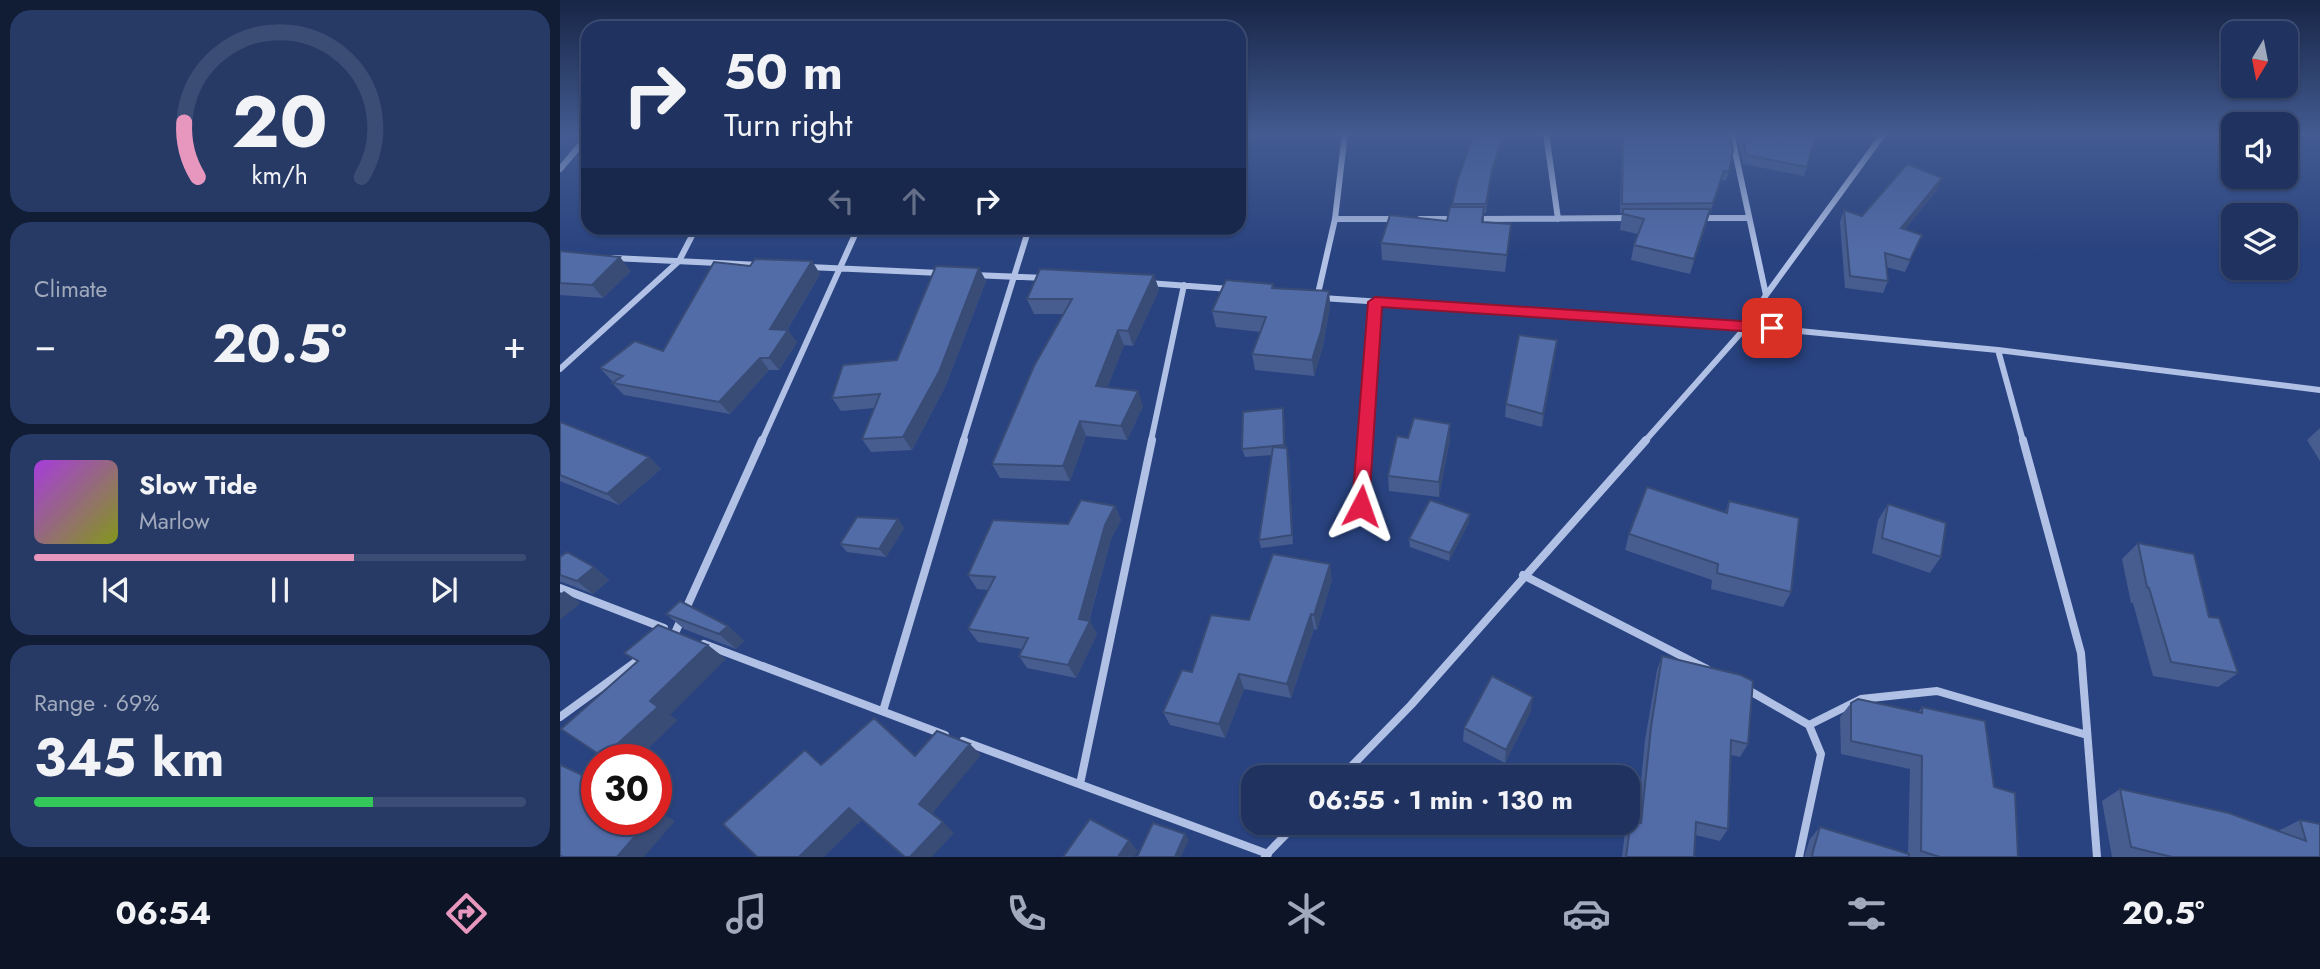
<!DOCTYPE html>
<meta charset="utf-8">
<style>
:root{--surface:#1f3260;--page:#273a66;--text:#f1f3f6;--muted:#a1aabd;--line:#3c4d75;--accent:#e797bd}
body{margin:0;font-family:Jost,sans-serif;background:var(--page);color:var(--text);height:100vh;display:flex;flex-direction:column;font-size:26px;white-space:nowrap}
*{box-sizing:border-box;margin:0}
p{font-size:23px;color:var(--muted)}
.icon{flex:none;width:38px;height:38px;fill:none;stroke:currentColor;stroke-width:2;stroke-linecap:round;stroke-linejoin:round}
.map{position:relative;flex:1;overflow:hidden}
.drawer{display:flex;flex-direction:column;gap:10px;padding:10px;background:#111c35;width:560px}
.drawer>*{flex:none}
.top-card{position:absolute;left:21px;top:21px;width:665px;height:214px;border-radius:21px;box-shadow:0 2px 5px #0004,0 0 0 2px var(--line);background:#1f3260;color:var(--text);overflow:hidden}
.needle{width:46px;rotate:190deg}
.tools{position:absolute;left:1661px;top:21px;display:grid;gap:14px}
.tools a{display:grid;place-items:center;width:77px;height:77px;border-radius:14px;background:var(--surface);box-shadow:0 2px 5px #0004,0 0 0 2px var(--line);font-size:35px}
.speed{position:absolute;left:21px;top:744px;display:flex;gap:14px;font-size:35px;font-weight:700;text-align:center}
.speed>*{display:grid;place-content:center;width:91px;height:91px;border-radius:50%;background:var(--surface);box-shadow:0 2px 5px #0004,0 0 0 2px var(--line);line-height:1}
.speed .limit{border:10px solid #d22;background:#fff;color:#111}
.pin{position:absolute;display:grid;place-items:center;width:60px;height:60px;color:#fff;margin:-30px;border-radius:14px;box-shadow:0 4px 10px #0006}
.me{position:absolute;width:77px;margin:-38px;rotate:4deg;stroke-linejoin:round;filter:drop-shadow(0 0 5px #0008)}
.turn{display:flex;align-items:center;gap:24px;height:147px;padding:0 28px;font-size:32px}
.turn .icon{width:91px;height:91px;stroke-width:2.5}
.turn b{display:block;font-size:49px;line-height:60px}
.lanes{display:flex;align-items:center;height:66px;padding:0 28px;background:#0003;justify-content:center;gap:35px;direction:ltr}
.lanes .off{opacity:.35}
.big{font-size:52px;font-weight:700;line-height:1.1}
.drawer .widget{flex:1;display:flex;flex-direction:column;justify-content:center;gap:10px;min-width:0;padding:0 24px;border-radius:21px;background:var(--page)}
.drawer .dial{align-items:center;gap:0}
.dial svg{height:182px;overflow:visible;fill:none;stroke:var(--line);stroke-width:7;stroke-linecap:round;text-anchor:middle}
.dial text{fill:var(--text);stroke:none}
.song{display:flex;align-items:center;gap:21px}
.cover{width:84px;height:84px;border-radius:10px;background:linear-gradient(135deg,hsl(280 70% 55%),hsl(70 70% 35%))}
.played{height:7px;border-radius:4px;background:linear-gradient(90deg,var(--accent) 65%,var(--line) 65%)}
.keys{display:flex;justify-content:space-around;direction:ltr}
.heat{display:flex;justify-content:space-between;align-items:center;font-size:38px;direction:ltr}
.charge{height:10px;border-radius:5px;background:linear-gradient(90deg,#34c759 69%,var(--line) 0)}
.trip{position:absolute;left:681px;top:765px;width:399px;height:70px;border-radius:21px;background:var(--surface);box-shadow:0 2px 5px #0004,0 0 0 2px var(--line);font-weight:700;line-height:70px;text-align:center}
.dock{display:flex;height:112px;justify-content:space-around;align-items:center;background:#0c1426;color:var(--muted)}
.dock .icon{width:49px;height:49px}
.dock .selected{color:var(--accent)}
.dock b{font-size:32px;color:var(--text)}
main{display:flex;flex:1;min-height:0}
.map>svg:first-child{display:block}
</style>
<main>
<section class="drawer">
<div class="widget dial"><svg viewBox="0 0 100 80">
<path d="M14 69A42 42 0 1 1 86 69"/>
<path d="M14 69A42 42 0 0 1 8 45" stroke="#e797bd"/>
<text x="50" y="56" font-size="32" font-weight="700">20</text>
<text x="50" y="72" font-size="11">km/h</text>
</svg></div>
<div class="widget"><p>Climate</p>
<div class="heat"><a>−</a><b class="big">20.5°</b><a>+</a></div>
</div>
<div class="widget">
<div class="song"><i class="cover"></i><div><b>Slow Tide</b><p>Marlow</p></div></div>
<div class="played"></div>
<div class="keys"><svg class="icon" aria-label="previous" viewBox="0 0 24 24"><path d="M18 5L8 12l10 7zM5 5v14"/></svg><svg class="icon" aria-label="pause" viewBox="0 0 24 24"><path d="M8 5v14M16 5v14"/></svg><svg class="icon" aria-label="next" viewBox="0 0 24 24"><path d="M6 5l10 7-10 7zM19 5v14"/></svg></div>
</div>
<div class="widget"><p>Range · 69%</p><b class="big">345 km</b><div class="charge"></div></div>
</section>
<div class="map">
<svg width="1760" height="857" viewBox="0 0 1760 857">
<rect width="100%" height="100%" fill="#294380"/>
<g fill="none" stroke-linecap="round" stroke-linejoin="round">
<path stroke="#b1c1e5" stroke-width="6" d="M986,133l12,86
M1171,133l35,162
M0,169l28,-33
M1140,218h48
M775,219l10,-86
M860,219h37
M916,219l153,-1
M53,258l146,7
M249,267l131,6
M413,275l72,3
M588,283l82,6
M757,298l18,-79h63
M762,298l425,28 251,24 322,40
M1438,350l25,91
M0,369l119,-108 17,-33
M202,441l96,-213
M403,441l66,-213
M591,441l33,-156
M805,441l10,-139
M1085,441l102,-115 19,-31 118,-162"/>
<path stroke="#b1c1e5" stroke-width="8" d="M1463,440l58,213 16,204
M801,506l5,-66
M963,575l184,94
M0,588l104,40
M110,636l5,-3 87,-193
M144,644l241,91
M1183,687l66,38 12,29 -22,103
M323,711l81,-271
M0,717l81,-59
M1249,725l52,-26 76,-8 150,44
M403,741l305,113
M781,777l70,-72 235,-265
M520,784l72,-344
M705,856l33,-34"/>
</g>
<path fill="#475d90" d="M1062,133h93l14,39 -3,9 -5,-1 -31,94 -59,-14 3,-15 4,-11 -18,-4 2,-17h-2z
M1182,133l65,34 -3,9 -61,-12 -4,-21z
M931,179l-5,34h-2v9l27,2 -6,48 -123,-12 -1,-17 66,-22 5,-17z
M1377,190l-32,39 17,6 -17,37 -19,-5 2,14 -5,12 -38,-5 -5,-66 4,-12 18,6z
M0,251l71,20 -28,27 -43,-3z
M252,261l8,13 -33,56 10,12 -18,28h-10l-39,44 -106,-19 -12,-12 2,-1 -2,-1 -12,-13 63,-17 87,-85z
M419,268l7,13 -40,104 -34,65 -41,2 -9,-13 12,-31 -33,3 -9,-13 65,-38z
M594,275l5,15 -26,56 -9,-1 -17,43 36,18 -16,34 -41,-4 -16,45 -70,-3 -8,-14 72,-150h-30l-7,-15z
M713,284l1,4 55,3 1,15 -7,40 -9,30 -59,-6 -3,-16 9,-22 -45,-5 -4,-16z
M995,354l-13,73 -37,-10 1,-13z
M723,408l1,9 1,31 4,9 4,87 -32,4 -2,-8 13,-85 -27,2 -3,-8z
M0,422l89,35 12,12 -42,36 -59,-24z
M1760,428v33l-13,-21z
M848,438l42,1 -11,58 -50,-6 -1,-15z
M1169,501l62,91 -8,15 -72,-18 1,-9 -87,-30 4,-16 96,-22z
M1328,504l53,53 -11,16 -58,-20 6,-33z
M555,506l6,14 -10,19 -22,82 8,13 -21,44 -49,-10 -8,-12 3,-7 -44,-7 -10,-13 20,-39 -11,-1 -9,-14 100,-51z
M338,519l6,9 -18,29 -39,-5 -7,-8z
M909,522l-20,39 -39,-14 -1,-8z
M1578,543l71,74 29,56 -20,14 -65,-11 -20,-73h-2l-9,-44z
M0,557l34,10 15,13 -16,14 -31,-12h-2z
M772,579l-15,51 -3,-1 -23,69 -47,-9 -19,49 -55,-13 -7,-13 29,-40 57,-52z
M106,614l62,12 16,15 -8,8 -52,-20z
M1102,656l86,88 -8,13 -9,-2 -3,74 -8,12 -25,-6 -1,22h-72l3,-25 6,-12 6,2 8,-82 12,-70z
M1291,703l67,9 4,-5 72,80 24,70h-214l6,-18 10,-12 88,27 2,-85 -69,-15 -1,-37z
M971,711l-26,52 -42,-22 1,-13z
M1560,789l158,42 22,-11 20,37h-208l-10,-56z"/>
<path fill="#394c76" d="M0,133h16l-16,13z
M944,133h2l-15,46 -5,34v-9l6,-34z
M1382,178l-5,12 -41,50 5,-12z
M1150,209l-4,15 -16,50 4,-15z
M60,257l11,14 -28,27 -11,-13z
M252,261l8,13 -40,67 -10,-12z
M419,268l7,13 -40,104 -34,65 -9,-13z
M594,275l5,15 -26,56 -5,-15z
M769,291l1,15 -7,40 -9,30 -2,-16z
M228,330l9,12 -18,28 -10,-12z
M558,330l6,15 -22,56 -6,-15z
M997,340l-2,14 -13,73 1,-13z
M200,358l9,12 -39,44 -11,-12z
M578,391l5,15 -16,34 -6,-14z
M723,408l1,9 2,36 -2,-8z
M520,421l6,15 -16,45 -7,-15z
M890,424v15l-11,58v-15z
M727,448l2,9 4,87 -1,-9z
M89,457l12,12 -42,36 -12,-11z
M555,506l6,14 -10,19 -23,84 2,-2 7,13 -21,44 -8,-13 11,-46 26,-94z
M910,514l-1,8 -20,39 1,-8z
M338,519l6,9 -18,29 -7,-8z
M770,564l2,15 -15,51 -3,-15z
M34,567l15,13 -16,14 -16,-13z
M4,591l17,12 -21,17v-26z
M751,614l3,15 -23,69 -4,-14z
M168,626l16,15 -8,8 -17,-15z
M148,645l18,14 -56,56 8,5 -42,40h-29l-4,-3 47,-56z
M679,674l5,15 -19,49 -6,-14z
M973,697l-2,14 -26,52 1,-13z
M410,744l11,11 -49,59 -13,-10z
M289,808l14,11 -39,38h-25z
M97,811l18,10 -31,36h-27l33,-38h6z
M383,822l11,11 -22,24h-22z
M625,834l4,6 -8,17h-6z
M569,840l9,11 -4,6h-16z"/>
<path fill="#526ca8" stroke="#394c76" stroke-width="2" d="M914,133h30l-12,37 -6,34h-34l5,-22z
M1063,133h92l15,2 3,14 -4,23 -5,-1 -11,32 -91,1z
M1182,133h74l-9,34 -61,-12z
M1347,164l35,14 -41,50 21,7 -12,25 -25,-7 3,28 -38,-5 -6,-66 18,6z
M890,207h34l-2,15 29,2 -4,31 -126,-12 9,-28 57,6z
M1063,209h87l-16,50 -60,-14 10,-26 -21,-5z
M0,251l60,6 -28,28 -32,-2z
M195,259l57,2 -42,68 18,1 -19,28h-9l-41,44 -107,-19 11,-7 -23,-8 35,-27 28,10 51,-89 36,4z
M376,266l43,2 -40,104 -36,65 -41,2 18,-45 -48,4 11,-33 54,-5z
M480,269l114,6 -26,56 -10,-1 -22,56 42,5 -17,35 -41,-5 -17,45 -71,-2 42,-98 38,-67h-45z
M666,280l47,4 -1,4 57,3 -8,40 -9,29 -60,-6 14,-37 -54,-6z
M959,335l38,5 -14,74 -37,-10z
M723,408l1,37 -42,4 1,-37z
M854,418l36,6 -11,58 -51,-6 9,-40 11,2z
M0,422l89,35 -42,37 -47,-19z
M713,447l14,1 5,87 -33,5z
M1087,487l80,26 2,-12 70,17 -8,74 -74,-19 1,-9 -89,-30z
M521,500l34,6 -10,19 -26,94 11,2 -22,44 -49,-9 9,-18 -60,-9 27,-52 -27,-2 25,-55 75,4z
M870,500l40,14 -20,39 -41,-14z
M1328,504l58,19 -5,34 -59,-19z
M297,517l41,2 -19,30 -39,-5z
M1578,543l56,11 15,63 10,1 19,55 -67,-11 -22,-74 -2,-1z
M7,552l27,15 -17,14 -17,-6v-18z
M713,554l57,10 -16,51 -3,-1 -24,70 -48,-10 -20,50 -56,-12 19,-42 10,2 19,-57 38,5z
M120,601l48,25 -9,8 -53,-20z
M98,625l50,20 -58,56 8,6 -55,50 -42,-28 77,-68 -14,-8z
M1102,656l79,19 12,6 -5,63 -17,-4 -3,89 -32,-7 -2,35h-68l5,-37 10,3 10,-96z
M932,676l41,21 -27,53 -42,-22z
M1298,699l64,14v-6l63,14 9,66 21,6 3,64h-78l-19,-6 1,-95 -71,-15v-38z
M314,718l41,38 22,-25 33,13 -51,60 24,18 -33,35h-5l-56,-49 -50,49h-42l-34,-33 82,-74 16,15z
M1,765l36,17v37h53l-33,38h-54l-3,-2v-89z
M1560,789l109,24 77,28 -6,-21 20,4v33h-148l-41,-10z
M530,819l39,21 -11,17h-55z
M593,823l32,11 -10,23h-38z
M1260,827l89,27v3h-97l1,-6z"/>
<linearGradient id="sky" x2="0" y2="1"><stop stop-color="#172546"/><stop offset="0.53" stop-color="#435b91"/><stop offset="1" stop-color="#435b91" stop-opacity="0"/></linearGradient>
<rect width="1760" height="253" fill="url(#sky)"/>
<path fill="#e11d48" stroke="#92132f" stroke-width="2" d="M815,297l397,26 7,5 -7,5 -390,-26 -13,199 -2,5h-12l-3,-5 16,-204z"/>
</svg>
<div class="tools">
<a><svg class="needle" viewBox="-14 -14 28 28"><path d="M0-13l5 13h-10z" fill="#e53935"/><path d="M0 13l5-13h-10z" fill="#a1aabd"/></svg></a>
<a><svg class="icon" aria-label="sound" viewBox="0 0 24 24"><path d="M4 9h4l5-4v14l-5-4H4zM17 9q2 3 0 6"/></svg></a>
<a><svg class="icon" aria-label="layers" viewBox="0 0 24 24"><path d="M12 4l9 5-9 5-9-5zM3 14l9 5 9-5"/></svg></a>
</div>
<div class="speed"><div class="limit">30</div></div>
<div class="pin" style="left:1212px;top:328px;background:#d93025"><svg class="icon" aria-label="arrive" viewBox="0 0 24 24"><path d="M6 21V4h12l-3 4 3 4H6"/></svg></div>
<svg class="me" style="left:801px;top:506px" viewBox="-20 -20 40 40"><path d="M0-17L14 15 0 8-14 15z" fill="#e11d48" stroke="#fff" stroke-width="4"/></svg>
<div class="trip">06:55 · 1 min · 130 m</div>
<div class="top-card">
<div class="turn"><svg class="icon" aria-label="right" viewBox="0 0 24 24"><path d="M7 20v-9h11M14 6l5 5-5 5"/></svg><div><b>50 m</b>Turn right</div></div>
<div class="lanes"><svg class="icon off" aria-label="left" viewBox="0 0 24 24"><path d="M17 20v-9H6M10 6l-5 5 5 5"/></svg><svg class="icon off" aria-label="ahead" viewBox="0 0 24 24"><path d="M12 20V5M6 11l6-6 6 6"/></svg><svg class="icon" aria-label="right" viewBox="0 0 24 24"><path d="M7 20v-9h11M14 6l5 5-5 5"/></svg></div>
</div>
</div>
</main>
<nav class="dock">
<b>06:54</b>
<svg class="icon selected" aria-label="directions" viewBox="0 0 24 24"><path d="M12 3l9 9-9 9-9-9zM9 14v-3h6M13 9l2 2-2 2"/></svg>
<svg class="icon" aria-label="music" viewBox="0 0 24 24"><path d="M9 18V5l10-2v13"/><circle cx="6" cy="18" r="3"/><circle cx="16" cy="16" r="3"/></svg>
<svg class="icon" aria-label="phone" viewBox="0 0 24 24"><path d="M5 4h4l2 5-3 2q2 4 5 5l2-3 5 2v4C11 20 4 13 5 4z"/></svg>
<svg class="icon" aria-label="climate" viewBox="0 0 24 24"><path d="M12 3v18M4 7l16 10M4 17L20 7"/></svg>
<svg class="icon" aria-label="car" viewBox="0 0 24 24"><path d="M5 17H2v-5l4-1 3-4h7l3 4 3 1v5h-3M9 17h6M6 11h13"/><circle cx="7" cy="17" r="2"/><circle cx="17" cy="17" r="2"/></svg>
<svg class="icon" aria-label="filters" viewBox="0 0 24 24"><path d="M4 7h16M4 17h16"/><circle cx="9" cy="7" r="2"/><circle cx="15" cy="17" r="2"/></svg>
<b>20.5°</b>
</nav>
